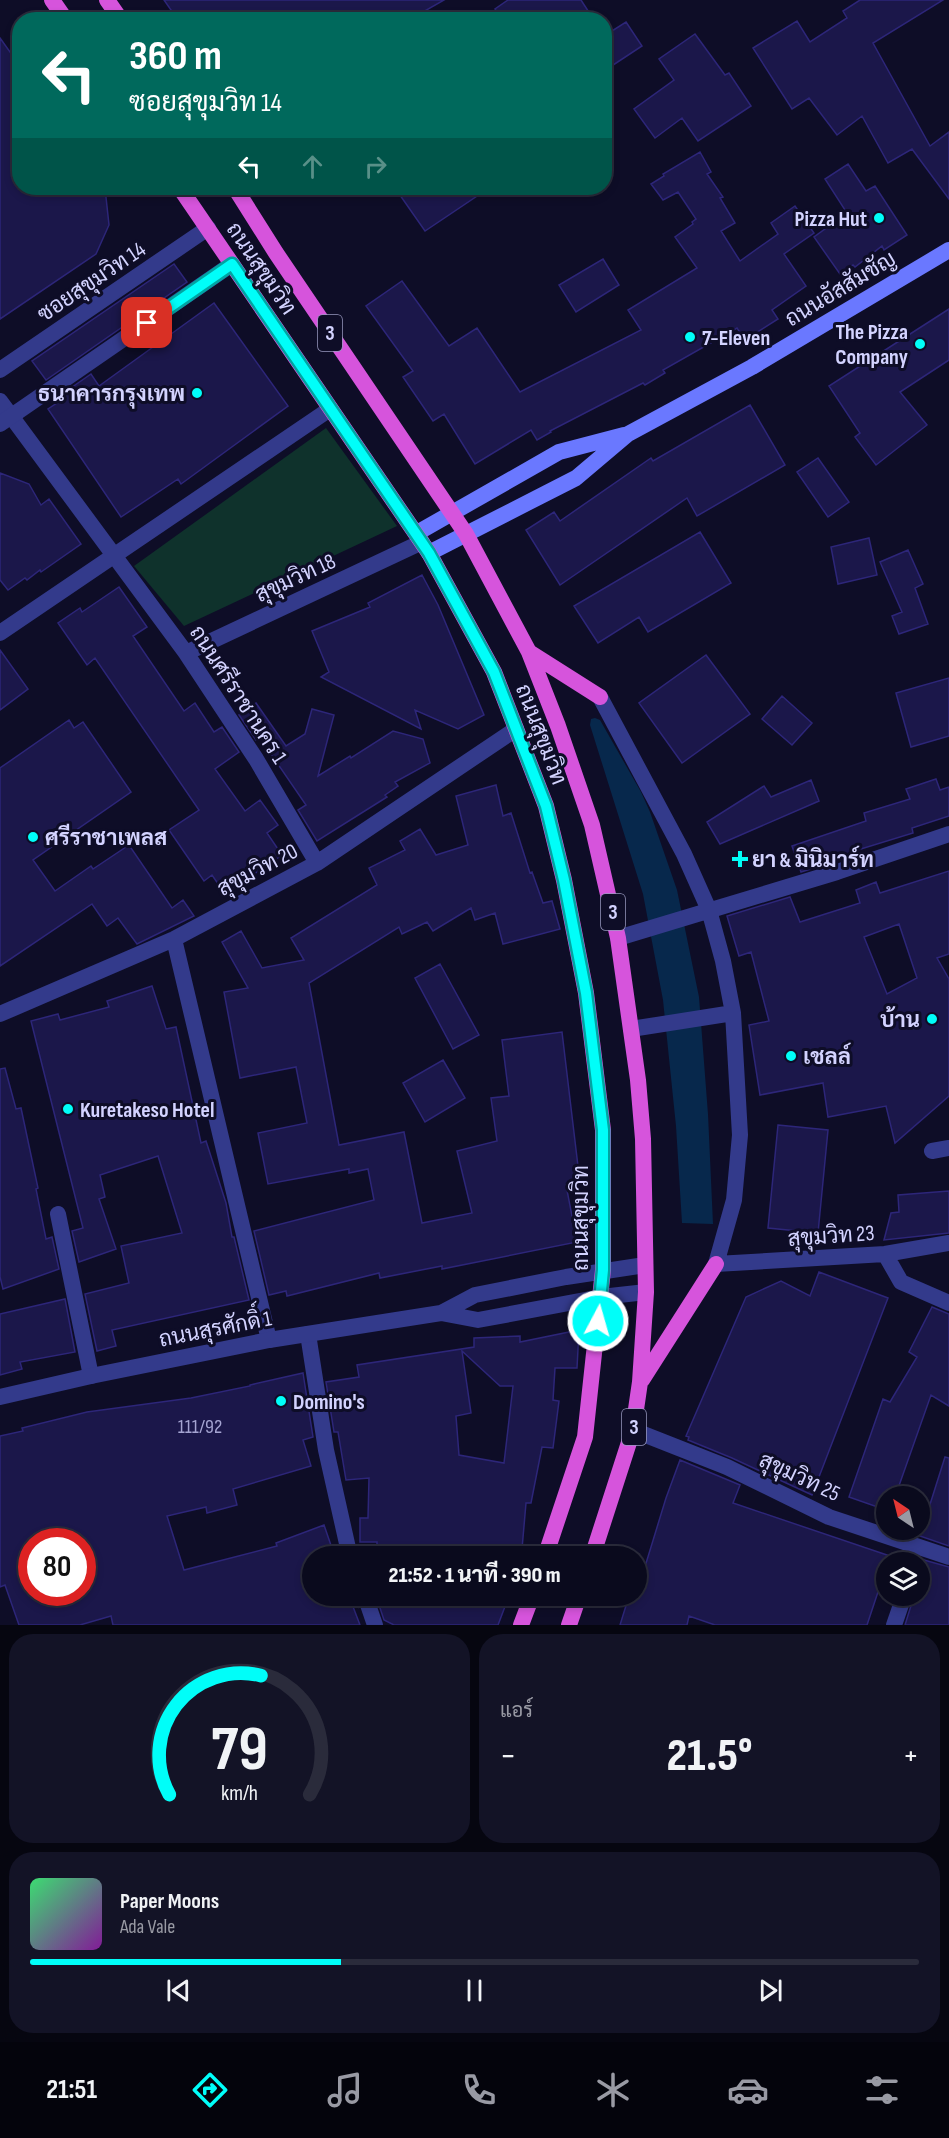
<!DOCTYPE html>
<html lang="th">
<meta charset="utf-8">
<style>
:root{--surface:#0a0a1d;--page:#131326;--text:#f1f3f6;--muted:#999aa4;--line:#2a2b3b;--accent:#00fef9}
body{margin:0;font-family:"Sofia Sans Condensed",Sarabun,sans-serif;background:var(--page);color:var(--text);height:100vh;display:flex;flex-direction:column;font-size:22px;white-space:nowrap}
*{box-sizing:border-box;margin:0}
p{font-size:20px;color:var(--muted)}
.icon{flex:none;width:33px;height:33px;fill:none;stroke:currentColor;stroke-width:2;stroke-linecap:round;stroke-linejoin:round}
.map{position:relative;height:1625px;overflow:hidden}
.side{display:flex;flex-direction:column;gap:9px;padding:9px;background:#060610;flex:1}
.side>*{flex:none}
.banner{position:absolute;left:12px;top:12px;width:600px;height:183px;border-radius:24px;box-shadow:0 3px 9px #0003,0 0 0 2px var(--line);background:#00695c;color:#fff;overflow:hidden}
.needle{width:39px;rotate:325deg}
.tools{position:absolute;left:876px;top:1486px;display:grid;gap:12px}
.tools a{display:grid;place-items:center;width:54px;height:54px;border-radius:50%;background:var(--surface);box-shadow:0 3px 9px #0003,0 0 0 2px var(--line);font-size:30px}
.speed{position:absolute;left:18px;top:1528px;display:flex;gap:12px;font-size:30px;font-weight:700;text-align:center}
.speed>*{display:grid;place-content:center;width:78px;height:78px;border-radius:50%;background:var(--surface);box-shadow:0 3px 9px #0003,0 0 0 2px var(--line);line-height:1}
.speed .limit{border:9px solid #d22;background:#fff;color:#111}
.pin{position:absolute;display:grid;place-items:center;width:51px;height:51px;color:#fff;margin:-26px;border-radius:12px;box-shadow:0 3px 9px #0006}
.me{position:absolute;width:66px;margin:-33px;rotate:6deg;stroke-linejoin:round;filter:drop-shadow(0 0 4px #0008)}
.turn{display:flex;align-items:center;gap:21px;height:126px;padding:0 18px;font-size:27px}
.turn .icon{width:78px;height:78px;stroke-width:2.5}
.turn b{display:block;font-size:42px;line-height:51px}
.lanes{display:flex;align-items:center;height:57px;padding:0 18px;background:#0003;justify-content:center;gap:30px;direction:ltr}
.lanes .off{opacity:.35}
.big{font-size:45px;font-weight:800;line-height:1.1}
.side .tile{flex:1;display:flex;flex-direction:column;justify-content:center;gap:9px;min-width:0;padding:0 21px;border-radius:24px;background:var(--page)}
.side .dial{align-items:center;gap:0}
.dial svg{height:156px;overflow:visible;fill:none;stroke:var(--line);stroke-width:7;stroke-linecap:round;text-anchor:middle}
.dial text{fill:var(--text);stroke:none}
.song{display:flex;align-items:center;gap:18px}
.cover{width:72px;height:72px;border-radius:9px;background:linear-gradient(135deg,hsl(140 70% 55%),hsl(290 70% 35%))}
.played{height:6px;border-radius:3px;background:linear-gradient(90deg,var(--accent) 35%,var(--line) 35%)}
.keys{display:flex;justify-content:space-around;direction:ltr}
.heat{display:flex;justify-content:space-between;align-items:center;font-size:33px;direction:ltr}
.side .tiles{flex:1;display:grid;gap:9px;grid-template-columns:1fr 1fr}
.tile:last-child{grid-column:span 2}
.trip{position:absolute;left:302px;top:1546px;width:345px;height:60px;border-radius:30px;background:var(--surface);box-shadow:0 3px 9px #0003,0 0 0 2px var(--line);font-weight:800;line-height:60px;text-align:center}
.dock{display:flex;height:96px;justify-content:space-around;align-items:center;background:#04040c;color:var(--muted)}
.dock .icon{width:42px;height:42px}
.dock .active{color:var(--accent)}
.dock b{font-size:27px;color:var(--text)}
.map>svg:first-child{display:block}
</style>
<div class="map">
<svg width="949" height="1625" viewBox="0 0 949 1625">
<rect width="100%" height="100%" fill="#0e0d27"/>
<path fill="#0f322c" d="M326,428l71,98 -213,100 -50,-60z"/>
<path fill="#07284c" d="M595,718l5,2 41,72 9,20 27,78 22,107 9,117 5,110 -31,-1 -6,-97 -13,-126 -20,-106 -53,-169 1,-6z"/>
<path fill="#1b174a" stroke="#2d2679" stroke-width="1.5" fill-rule="evenodd" d="M164,0h280l-35,20h-231z
M508,0h73l13,20h-92l-7,-11z
M860,0h83l-70,43 57,103 19,-14v67l-37,-50 -24,14 -26,-47 -25,19 -28,-37 -17,11 -39,-61 44,-27 13,21 37,-24 -4,-7z
M626,22l16,24 -38,25v-35z
M695,34l30,41 4,-2 22,33 -53,35 -16,-23 -27,20 -21,-29 40,-29 -15,-21z
M0,38l20,28v122h85l4,37 -13,29 -96,65z
M700,152l11,20 -4,2 16,23 -3,1 15,25 -14,8 19,30 38,-27 -7,-11 24,-17 19,27 -30,21 22,32 -34,24 6,9 -33,21 -8,-12 -74,42 2,3 -20,12 -2,-2 -93,48 1,1 -14,8 -6,-10 -56,34 -31,-50 -11,7 -30,-44 10,-6 -47,-65 36,-25 47,65 28,-18 43,64 121,-62 -13,-20 69,-42 -22,-31 18,-13 -1,-2 4,-3 -18,-27 -15,8 -12,-16 13,-8 -1,-2z
M848,164l18,27 9,-5 32,49 -23,15 -2,-4 -27,21 -2,-2 -13,9 -26,-37 33,-24 -22,-34z
M395,188h94l-64,43z
M603,259l16,26 -43,27 -17,-27z
M174,264l13,18 -141,98 -14,-19z
M214,303l74,103 -107,78 -3,-5 -57,38 -73,-108 12,-8 -2,-4 33,-23 8,12z
M949,309v51l-49,32 27,33 -51,40 -21,-28 5,-4 -31,-47z
M750,405l35,60 -88,51 -10,-18 -127,87 -34,-55 28,-18 6,9 91,-63 2,3z
M818,458l31,44 -21,15 -31,-45z
M0,473l29,11 12,21 8,-6 32,45 -40,28 -1,-2 -13,10 -2,-2 -17,12 -8,-10z
M700,532l31,51 -83,49 -9,-15 -41,26 -24,-37z
M869,538l8,37 -39,9 -7,-37z
M908,550l15,34 -8,4 13,36 -29,10 -7,-18 10,-4 -22,-50z
M422,575l16,30 46,110 -26,14 -43,-19 6,19 -100,-52 8,-5 -17,-41 58,-24 -2,-4z
M119,587l28,40 -14,9 51,75 11,-8 19,29 8,-5 17,25 -24,17 30,42 15,-11 18,25 -11,8 15,22 -57,39 -13,-19 -8,6 -35,-51 30,-20 -104,-152 -8,7 -29,-42 22,-15 2,4z
M0,650l28,39 -28,21z
M706,655l44,59 -68,49 -43,-60z
M949,678v58l-38,11 -15,-54z
M782,696l30,27 -20,22 -30,-26z
M256,703l30,43 19,-12 7,-25 22,6 -16,61 32,-20 1,2 42,-27 30,8 7,24 -35,19 3,4 -13,9 2,2 -70,44 -19,-31 8,-5 -46,-67 -4,2 -17,-25z
M69,720l5,8 9,-6 48,70 -98,68 22,31 36,-25 2,3 36,-24 43,63 11,-8 11,16 -57,28 -19,-26 -11,8 -15,-22 -92,62v-198z
M936,779l4,11 9,-3v29l-37,12 1,5 -62,19 1,4 -51,16 -9,-26 74,-25 -2,-8 46,-14 -4,-10z
M811,780l8,21 -99,43 -13,-22 57,-36 7,11z
M496,785l7,31 8,-3 19,60 2,-1 11,31 9,-2 8,28 -57,15 -8,-31 -20,7 -4,-12 -38,23 -6,-9 -25,12 -3,-7 -90,56 30,162 65,-13 18,91 50,-10 -15,-62 40,-10 -6,-43 18,-2 -7,-56 60,-8 18,151 -14,2 11,57 -135,27v-3l-62,12 -1,-5 -92,23 -1,-5 -17,4 -15,-64 120,-31 -6,-31 -19,4v-4l-81,15 -10,-51 49,-10 -11,-56 -56,11 -16,-86 24,-4 -26,-46 19,-11 21,37 42,-8 -13,-22 86,-53 -8,-17 36,-18 -5,-9 20,-12 16,26 32,-10 -12,-49z
M949,871v83l-12,4 12,21v117l-54,47 -9,-37 -58,11 -5,-34 -63,12 -11,-70 20,-4 -18,-69 -12,4 -12,-40 63,-19 10,25 60,-19 -4,-13 20,-8 4,11zM899,924l18,54 -30,16 -23,-57z
M440,964l39,71 -26,14 -38,-71z
M152,986l14,43 10,-2 25,116 5,-2 20,62 6,34h2l15,63 -137,30 4,16 -19,5 -12,-57 44,-11 -8,-37 61,-13 -24,-77 -58,19 5,22 -6,2 17,50 -37,13 -7,-31 11,-3 -52,-207 27,-7 2,6 49,-13 -2,-6z
M443,1060l22,38 -40,24 -22,-39z
M5,1068l11,41 5,-1 17,80 -2,1 10,50 6,-2 7,32 -56,20 -3,-12v-208z
M778,1125l50,5 -10,103 -50,-5z
M949,1191v42l-65,7 7,-27 8,-1 -1,-17z
M819,1272l69,26 -76,197 -80,-37 -44,-18 1,-3 -3,-1 60,-139 35,-16 29,15z
M65,1299l10,53 -55,10 2,7 -22,6v-61z
M932,1307l17,7v92l-18,-11 -36,102h-9v13l-37,-13 34,-98 7,3 27,-45 -8,-5z
M579,1330l-2,38h-22l-2,32 6,1 -6,47 -11,-1 -11,56h-5l-4,46h-3l-2,8h-140v-15h-17v-24h8l1,-40 -23,2 -8,-48h-4l-8,-50 33,-5 -2,-12 117,-18v-9l46,-2v6zM462,1351l38,35h13l-9,77 -45,-8 -3,-39 15,-3z
M303,1373l10,64 -10,3 8,26 -78,23 4,16 -30,8 -1,-6 -39,9 17,54 93,-24 -1,-3 48,-18 11,32h-23v39h43l3,11 -6,-3 8,21h-247l-2,-9 -31,9h-61l-14,-40 -5,2v-151l23,-5 -1,-3 65,-16 104,-14 59,-12v-1zM32,1542h50v51h-50z
M945,1457l4,1v88l-29,-10z
M680,1460l60,25 -7,18 157,53 -23,69h-152l-26,-9 -2,9h-67l9,-29h7l30,-98z
M924,1560l25,7v58h-44l9,-29h6v-21z
M376,1596h133l-11,29h-104l-10,-5z"/>
<g fill="none" stroke-linecap="round" stroke-linejoin="round">
<path stroke="#333a8b" stroke-width="16" d="M0,401l186,252 70,106 61,104
M0,633l330,-224
M186,653l236,-111
M600,697l84,157 25,56 14,51 10,52 7,122 -6,65 -18,64 169,-10 64,-11
M618,938l219,-66 112,-38
M174,939l95,401
M0,1014l174,-75 143,-76 199,-134
M631,1029l102,-16
M932,1151l17,-3
M58,1214l33,162
M885,1254l16,28 48,21
M308,1334l18,116 24,107
M633,1430l94,37 102,50 120,40
M365,1596l10,29
M894,1625l10,-29"/>
<path stroke="#333a8b" stroke-width="16" d="M0,370l208,-142
M0,424l232,-160
M441,1313l37,7 123,-23 45,-5
M0,1397l91,-21 178,-36 172,-27 34,-18 91,-18 79,-12"/>
<path stroke="#6a78ff" stroke-width="16" d="M417,533l142,-81 65,-17
M429,553l147,-75 52,-44 124,-67 197,-117"/>
<path stroke="#d654dc" stroke-width="16" d="M52,0l14,20
M107,0l14,20
M180,188l249,365 65,119 52,134 18,74 22,113 17,137v140l-18,167 -40,120
M235,188l41,65 190,281 63,118 29,74 34,99 26,113 20,142 5,59 3,153 -6,90 -7,48 -41,127
M529,652l71,45
M642,1380l74,-116
M521,1625l11,-29
M569,1625l10,-29"/>
</g>
<g fill="none" stroke-linecap="round" stroke-linejoin="round">
<defs>
<path id="route" d="M147,323l85,-59 197,289 65,119 52,134 18,74 22,113 17,137v140l-5,51"/>
</defs>
<use href="#route" stroke="#00a5a2" stroke-width="15"/>
<use href="#route" stroke="#00fef9" stroke-width="10"/>
</g>
<g fill="#00fef9" stroke="#0e0d27" stroke-width="2">
<circle cx="879" cy="218" r="6"/>
<circle cx="690" cy="337" r="6"/>
<circle cx="920" cy="344" r="6"/>
<circle cx="197" cy="393" r="6"/>
<circle cx="33" cy="837" r="6"/>
<path d="M737 850h6v6h6v6h-6v6h-6v-6h-6v-6h6z"/>
<circle cx="932" cy="1019" r="6"/>
<circle cx="791" cy="1056" r="6"/>
<circle cx="68" cy="1109" r="6"/>
<circle cx="281" cy="1401" r="6"/>
</g>
<g text-anchor="middle" stroke-width="6" stroke-linejoin="round" paint-order="stroke">
<g font-size="20" fill="#a5a4d2">
<text x="200" y="1433">111/92</text>
</g>
<g fill="#0e0d27" stroke="#9898be" stroke-width="1.5">
<rect x="318" y="315" width="24" height="36" rx="4.5"/>
<rect x="601" y="894" width="24" height="36" rx="4.5"/>
<rect x="622" y="1409" width="24" height="36" rx="4.5"/>
</g>
<g font-size="21" font-weight="bold" fill="#d3d3ff">
<text x="330" y="340">3</text>
<text x="613" y="919">3</text>
<text x="634" y="1434">3</text>
</g>
<g font-size="22" font-weight="bold" fill="#d3d3ff" stroke="#0e0d27" text-anchor="start">
<text x="867" y="226" text-anchor="end">Pizza Hut</text>
<text x="908" y="339" text-anchor="end">The Pizza<tspan x="908" dy="25">Company</tspan></text>
<text x="702" y="345">7-Eleven</text>
<text x="185" y="401" text-anchor="end">ธนาคารกรุงเทพ</text>
<text x="45" y="845">ศรีราชาเพลส</text>
<text x="752" y="867">ยา &amp; มินิมาร์ท</text>
<text x="920" y="1027" text-anchor="end">บ้าน</text>
<text x="803" y="1064">เชลล์</text>
<text x="80" y="1117">Kuretakeso Hotel</text>
<text x="293" y="1409">Domino's</text>
</g>
<g font-size="22" fill="#d3d3ff" stroke="#0e0d27">
<text transform="translate(262 268) rotate(56)" y="8">ถนนสุขุมวิท</text>
<text transform="translate(91 281) rotate(-34)" y="8">ซอยสุขุมวิท 14</text>
<text transform="translate(840 288) rotate(-31)" y="8">ถนนอัสสัมชัญ</text>
<text transform="translate(295 577) rotate(-25)" y="8">สุขุมวิท 18</text>
<text transform="translate(239 694) rotate(57)" y="8">ถนนศรีราชานคร 1</text>
<text transform="translate(542 734) rotate(69)" y="8">ถนนสุขุมวิท</text>
<text transform="translate(257 869) rotate(-28)" y="8">สุขุมวิท 20</text>
<text transform="translate(580 1218) rotate(-90)" y="8">ถนนสุขุมวิท</text>
<text transform="translate(831 1235) rotate(-4)" y="8">สุขุมวิท 23</text>
<text transform="translate(215 1328) rotate(-11)" y="8">ถนนสุรศักดิ์ 1</text>
<text transform="translate(800 1476) rotate(25)" y="8">สุขุมวิท 25</text>
</g>
</g>
</svg>
<div class="tools">
<a><svg class="needle" viewBox="-14 -14 28 28"><path d="M0-13l5 13h-10z" fill="#e53935"/><path d="M0 13l5-13h-10z" fill="#999aa4"/></svg></a>
<a><svg class="icon" aria-label="layers" viewBox="0 0 24 24"><path d="M12 4l9 5-9 5-9-5zM3 14l9 5 9-5"/></svg></a>
</div>
<div class="speed"><div class="limit">80</div></div>
<div class="pin" style="left:147px;top:323px;background:#d93025"><svg class="icon" aria-label="arrive" viewBox="0 0 24 24"><path d="M6 21V4h12l-3 4 3 4H6"/></svg></div>
<svg class="me" style="left:598px;top:1321px" viewBox="-20 -20 40 40"><circle r="17" fill="#00fef9" stroke="#fff" stroke-width="3"/><path d="M0-11L8 9 0 5-8 9z" fill="#fff"/></svg>
<div class="trip">21:52 · 1 นาที · 390 m</div>
<div class="banner">
<div class="turn"><svg class="icon" aria-label="left" viewBox="0 0 24 24"><path d="M17 20v-9H6M10 6l-5 5 5 5"/></svg><div><b>360 m</b>ซอยสุขุมวิท 14</div></div>
<div class="lanes"><svg class="icon" aria-label="left" viewBox="0 0 24 24"><path d="M17 20v-9H6M10 6l-5 5 5 5"/></svg><svg class="icon off" aria-label="ahead" viewBox="0 0 24 24"><path d="M12 20V5M6 11l6-6 6 6"/></svg><svg class="icon off" aria-label="right" viewBox="0 0 24 24"><path d="M7 20v-9h11M14 6l5 5-5 5"/></svg></div>
</div>
</div>
<section class="side">
<div class="tiles">
<div class="tile dial"><svg viewBox="0 0 100 80">
<path d="M14 69A42 42 0 1 1 86 69"/>
<path d="M14 69A42 42 0 0 1 61 8" stroke="#00fef9"/>
<text x="50" y="56" font-size="32" font-weight="700">79</text>
<text x="50" y="72" font-size="11">km/h</text>
</svg></div>
<div class="tile"><p>แอร์</p>
<div class="heat"><a>−</a><b class="big">21.5°</b><a>+</a></div>
</div>
<div class="tile">
<div class="song"><i class="cover"></i><div><b>Paper Moons</b><p>Ada Vale</p></div></div>
<div class="played"></div>
<div class="keys"><svg class="icon" aria-label="previous" viewBox="0 0 24 24"><path d="M18 5L8 12l10 7zM5 5v14"/></svg><svg class="icon" aria-label="pause" viewBox="0 0 24 24"><path d="M8 5v14M16 5v14"/></svg><svg class="icon" aria-label="next" viewBox="0 0 24 24"><path d="M6 5l10 7-10 7zM19 5v14"/></svg></div>
</div>
</div>
</section>
<nav class="dock">
<b>21:51</b>
<svg class="icon active" aria-label="directions" viewBox="0 0 24 24"><path d="M12 3l9 9-9 9-9-9zM9 14v-3h6M13 9l2 2-2 2"/></svg>
<svg class="icon" aria-label="music" viewBox="0 0 24 24"><path d="M9 18V5l10-2v13"/><circle cx="6" cy="18" r="3"/><circle cx="16" cy="16" r="3"/></svg>
<svg class="icon" aria-label="phone" viewBox="0 0 24 24"><path d="M5 4h4l2 5-3 2q2 4 5 5l2-3 5 2v4C11 20 4 13 5 4z"/></svg>
<svg class="icon" aria-label="climate" viewBox="0 0 24 24"><path d="M12 3v18M4 7l16 10M4 17L20 7"/></svg>
<svg class="icon" aria-label="car" viewBox="0 0 24 24"><path d="M5 17H2v-5l4-1 3-4h7l3 4 3 1v5h-3M9 17h6M6 11h13"/><circle cx="7" cy="17" r="2"/><circle cx="17" cy="17" r="2"/></svg>
<svg class="icon" aria-label="filters" viewBox="0 0 24 24"><path d="M4 7h16M4 17h16"/><circle cx="9" cy="7" r="2"/><circle cx="15" cy="17" r="2"/></svg>
</nav>
